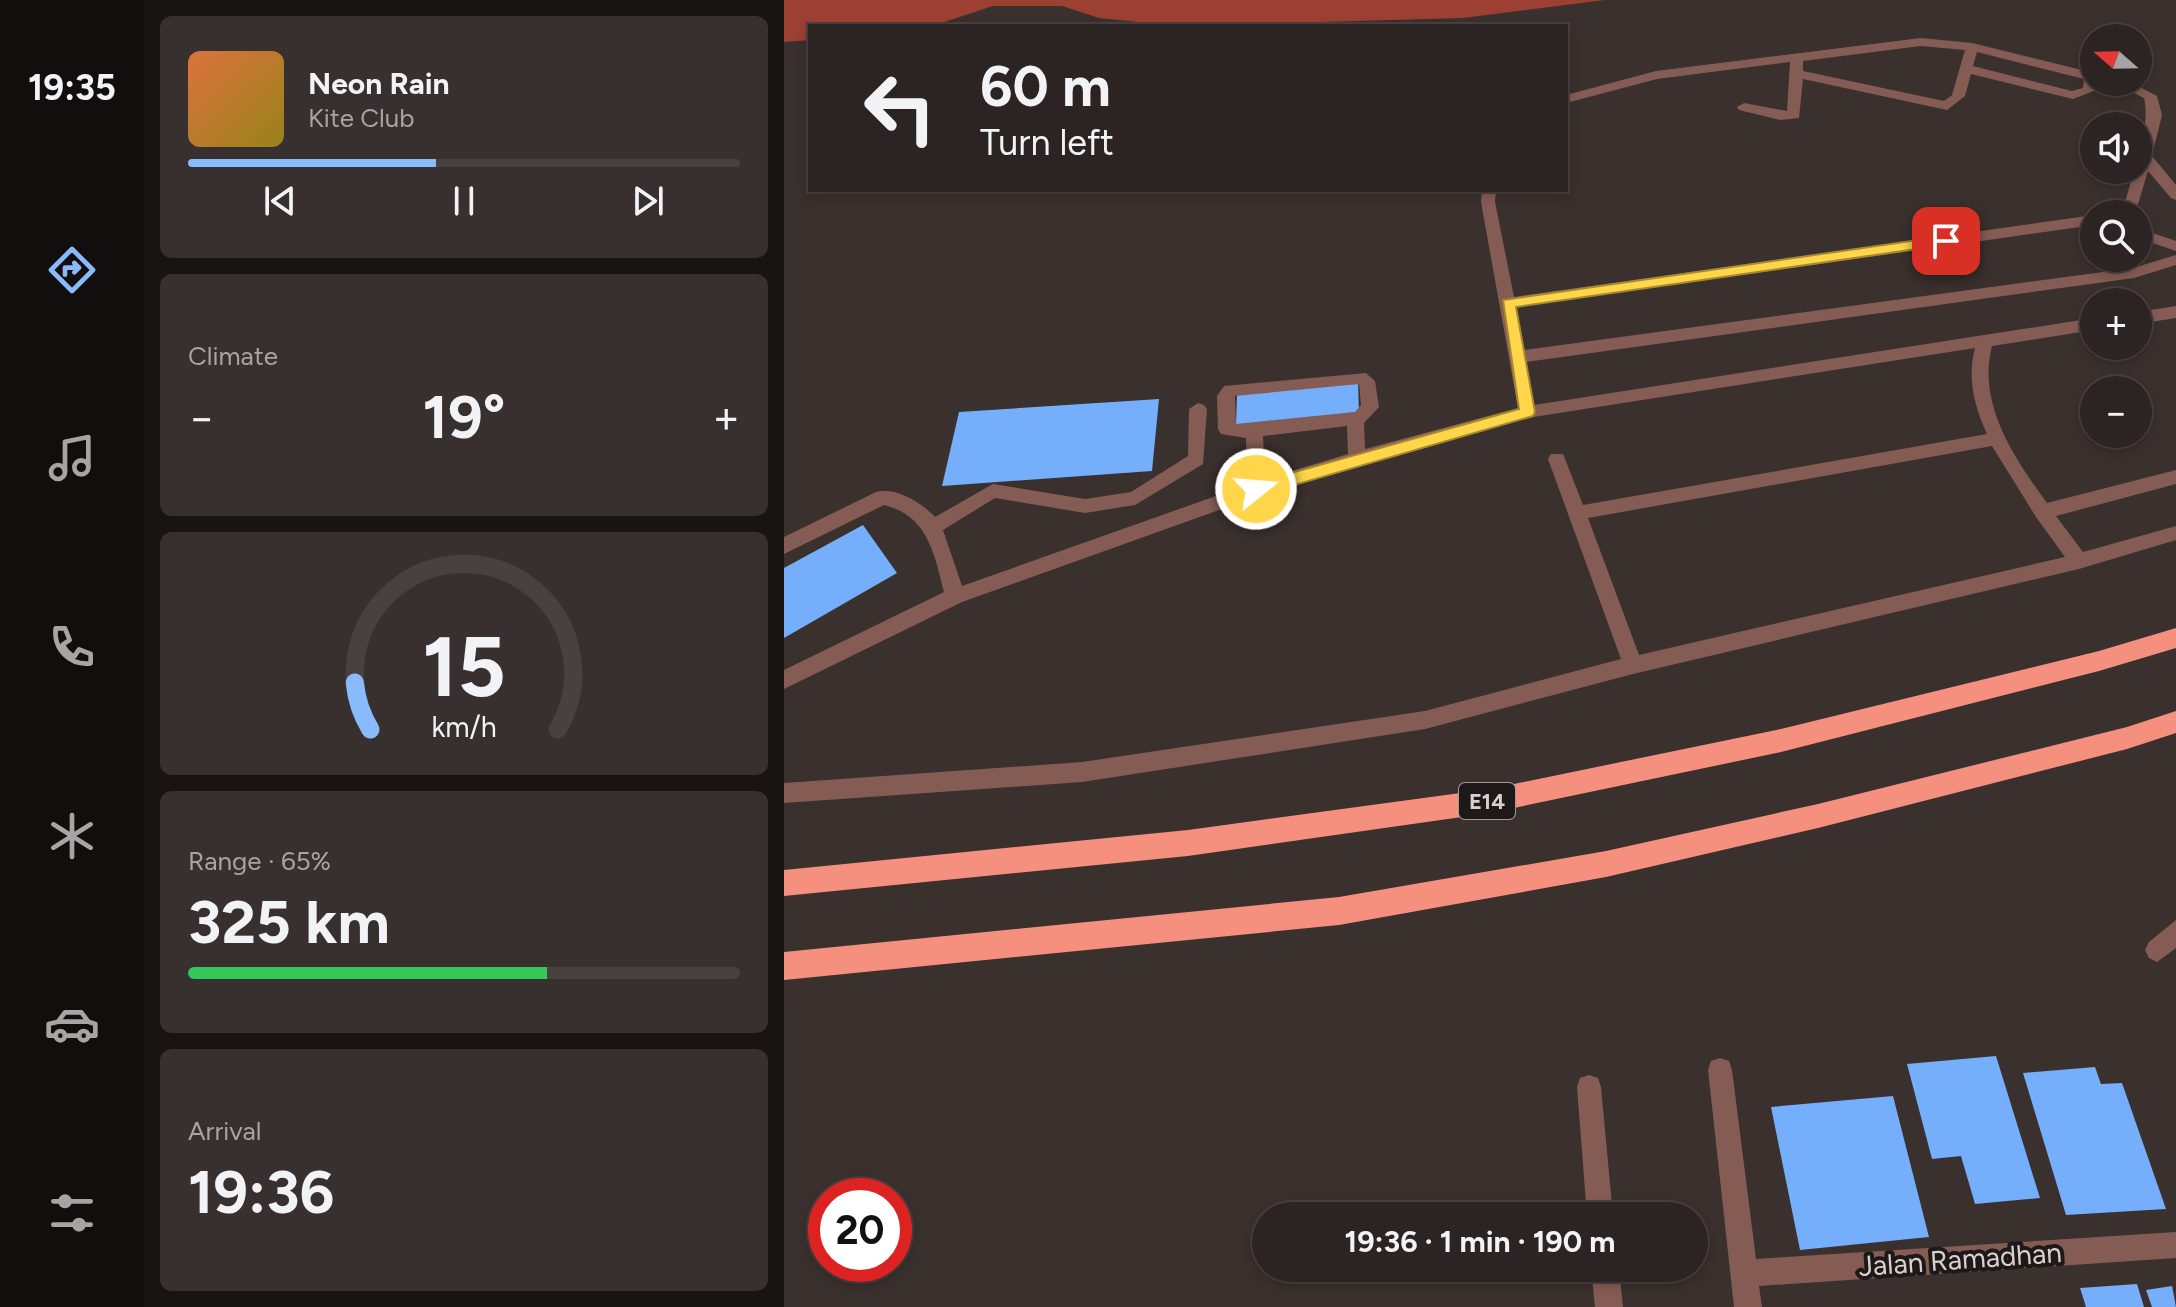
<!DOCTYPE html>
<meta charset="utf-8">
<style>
:root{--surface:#2c2422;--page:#38302f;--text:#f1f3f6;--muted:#a6a4a5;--line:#484140;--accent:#89bafc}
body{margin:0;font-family:Figtree,sans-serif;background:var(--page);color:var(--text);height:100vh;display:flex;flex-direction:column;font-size:30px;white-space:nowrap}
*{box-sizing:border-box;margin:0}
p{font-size:26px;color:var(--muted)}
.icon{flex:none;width:44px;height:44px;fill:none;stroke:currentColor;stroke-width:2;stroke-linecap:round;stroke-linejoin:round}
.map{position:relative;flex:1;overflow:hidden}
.panel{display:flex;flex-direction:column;gap:16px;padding:16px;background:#181413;width:640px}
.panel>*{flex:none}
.top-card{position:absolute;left:24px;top:24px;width:760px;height:168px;border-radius:0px;box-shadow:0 4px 12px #0003,0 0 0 2px var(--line);background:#2c2422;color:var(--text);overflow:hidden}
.needle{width:52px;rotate:290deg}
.tools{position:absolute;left:1296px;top:24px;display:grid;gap:16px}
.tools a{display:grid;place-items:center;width:72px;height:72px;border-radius:50%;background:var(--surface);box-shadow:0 4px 12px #0003,0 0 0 2px var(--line);font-size:40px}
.speed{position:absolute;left:24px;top:1178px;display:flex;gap:16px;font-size:40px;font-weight:700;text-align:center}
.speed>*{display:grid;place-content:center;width:104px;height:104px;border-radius:50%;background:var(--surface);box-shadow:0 4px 12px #0003,0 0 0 2px var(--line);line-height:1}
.speed .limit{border:12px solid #d22;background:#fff;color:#111}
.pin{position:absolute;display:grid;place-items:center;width:68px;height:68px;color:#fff;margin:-34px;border-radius:16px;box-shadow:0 4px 12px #0006}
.me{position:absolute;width:88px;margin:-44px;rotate:73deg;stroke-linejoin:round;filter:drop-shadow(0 0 6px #0008)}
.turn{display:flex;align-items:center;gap:28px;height:168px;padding:0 40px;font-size:36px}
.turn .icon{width:104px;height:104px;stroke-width:2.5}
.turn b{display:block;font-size:56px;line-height:68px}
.big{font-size:60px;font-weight:700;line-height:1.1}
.panel .card{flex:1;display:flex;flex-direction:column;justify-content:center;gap:12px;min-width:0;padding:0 28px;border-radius:12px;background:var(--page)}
.panel .dial{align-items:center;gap:0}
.dial svg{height:208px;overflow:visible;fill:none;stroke:var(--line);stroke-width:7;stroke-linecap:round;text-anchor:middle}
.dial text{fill:var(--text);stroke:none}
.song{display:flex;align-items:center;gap:24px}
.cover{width:96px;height:96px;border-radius:12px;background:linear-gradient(135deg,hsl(20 70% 55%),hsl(50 70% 35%))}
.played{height:8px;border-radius:4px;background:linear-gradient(90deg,var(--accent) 45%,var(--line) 45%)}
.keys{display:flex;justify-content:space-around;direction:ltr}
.heat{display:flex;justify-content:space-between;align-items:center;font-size:44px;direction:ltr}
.charge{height:12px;border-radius:6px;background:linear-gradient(90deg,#34c759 65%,var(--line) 0)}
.trip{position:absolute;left:468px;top:1202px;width:456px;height:80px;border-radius:40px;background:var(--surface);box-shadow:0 4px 12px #0003,0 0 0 2px var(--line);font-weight:700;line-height:80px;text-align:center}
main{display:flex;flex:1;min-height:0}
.dock{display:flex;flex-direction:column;width:144px;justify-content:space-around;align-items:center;background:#120e0e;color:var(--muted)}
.dock .icon{width:56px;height:56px}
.dock .on{color:var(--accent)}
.dock b{font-size:36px;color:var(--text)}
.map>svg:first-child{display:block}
</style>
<main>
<nav class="dock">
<b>19:35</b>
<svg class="icon on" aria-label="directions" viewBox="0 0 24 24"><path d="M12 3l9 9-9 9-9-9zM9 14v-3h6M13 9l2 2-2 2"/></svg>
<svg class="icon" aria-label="music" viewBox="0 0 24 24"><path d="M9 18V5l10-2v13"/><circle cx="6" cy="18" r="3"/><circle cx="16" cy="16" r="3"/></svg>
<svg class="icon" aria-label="phone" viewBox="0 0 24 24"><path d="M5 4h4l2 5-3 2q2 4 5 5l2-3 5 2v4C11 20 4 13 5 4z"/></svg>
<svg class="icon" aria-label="climate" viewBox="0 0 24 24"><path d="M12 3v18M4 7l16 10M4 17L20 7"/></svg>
<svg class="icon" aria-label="car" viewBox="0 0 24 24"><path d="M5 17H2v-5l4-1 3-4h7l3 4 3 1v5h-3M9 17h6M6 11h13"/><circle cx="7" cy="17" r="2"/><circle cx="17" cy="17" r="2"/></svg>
<svg class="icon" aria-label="filters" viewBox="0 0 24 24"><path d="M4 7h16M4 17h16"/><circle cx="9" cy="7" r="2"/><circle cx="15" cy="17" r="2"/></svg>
</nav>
<section class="panel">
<div class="card">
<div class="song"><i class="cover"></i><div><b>Neon Rain</b><p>Kite Club</p></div></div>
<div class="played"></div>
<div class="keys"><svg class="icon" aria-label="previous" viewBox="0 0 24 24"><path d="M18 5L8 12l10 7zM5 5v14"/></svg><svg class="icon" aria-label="pause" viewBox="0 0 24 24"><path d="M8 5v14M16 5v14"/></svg><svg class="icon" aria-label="next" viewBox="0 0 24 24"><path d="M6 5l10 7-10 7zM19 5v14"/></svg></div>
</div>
<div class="card"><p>Climate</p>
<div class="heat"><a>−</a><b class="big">19°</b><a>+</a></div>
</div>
<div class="card dial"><svg viewBox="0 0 100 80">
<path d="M14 69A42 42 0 1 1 86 69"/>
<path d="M14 69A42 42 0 0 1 8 51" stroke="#89bafc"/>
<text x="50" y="56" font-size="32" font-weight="700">15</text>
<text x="50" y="72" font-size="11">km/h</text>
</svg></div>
<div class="card"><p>Range · 65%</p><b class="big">325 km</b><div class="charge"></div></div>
<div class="card"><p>Arrival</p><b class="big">19:36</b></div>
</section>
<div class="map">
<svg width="1392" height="1307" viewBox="0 0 1392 1307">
<rect width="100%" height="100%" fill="#3a302e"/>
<path fill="#9c4033" d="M0,0h821l-142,18 -287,8 -77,-8 -37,-12h-69l-61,20h-122v14l-26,2z"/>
<path fill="#75aefa" d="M574,381l1,33 -123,11 1,-31z
M375,399l-7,72 -210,15 17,-74z
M79,525l34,48 -113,65v-70z
M1212,1056l44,142 -65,6 -14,-48 -29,3 -25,-95z
M1311,1067l6,17 21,-1 44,126 -100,6 -43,-142z
M1109,1096l36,141 -129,13 -29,-143z
M1353,1284l7,23h-58l-6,-19z
M1388,1286l4,21h-24l-6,-17z"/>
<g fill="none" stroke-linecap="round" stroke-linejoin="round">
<path fill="#855c54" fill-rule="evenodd" d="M1137,38l51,5 122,30 2,17 -23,9 -102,-25 -6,22 -18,14 -144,-31 -4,39 -19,2 -41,-10 -2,-3 7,-4 43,8 3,-49 -133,17 -91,24v-8l90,-24zM1137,46l44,4 -13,45 -8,6 -141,-30v-10zM1193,52l107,27 -1,9 -11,3 -99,-25z
M1328,82h18l27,14 5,19 -10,41 24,29v15l-5,-2 -23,-27 -10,33 -17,10h-18l23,-15 8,-29h4c0,-25 12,-47 6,-72z
M698,190h14l-1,12 19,95 580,-82v10l-578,82 8,43 609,-82 43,-13v10l-42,13 -608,84 8,43 560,-87v12l-102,16c-15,58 22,112 55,157l129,-33v14l-120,32 27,36 93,-26v14l-97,29 -446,105 -208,55 -343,53 -298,21v-20l298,-21 343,-51 196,-52 -73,-200 3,-5h12l20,51 404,-71c-13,-28 -20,-56 -12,-86l-448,70 -170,47 -96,30 -299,107 -178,87v-19l160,-78c-10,-39 -16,-76 -60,-87l-100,49v-17l92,-45c19,-6 46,11 59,25l58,-33 92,15 46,-7 57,-36 1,-47 9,-6 6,2 3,4 -4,55 -68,41 -50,8 -90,-15 -52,32 19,56 285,-101 -1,-47 -25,-4 -3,-5 -1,-33 7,-10 142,-13 9,8 4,26 -15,16 1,26 153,-41 -37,-206zM575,384l2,21 -6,7 -119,12 -1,-28zM563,426l1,28 -83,25 -2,-43zM1208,446l44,71 29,40 -426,98 -51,-137z
M1354,228l38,13v10l-38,-13z
M1392,306v12l-38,6v-12z
M1392,920v28l-19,14 -8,-4 -4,-8 4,-8z
M805,1075l9,3 3,9 12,129h-26l-10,-129 3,-9z
M807,1268h28l4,39h-28z"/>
<path fill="#855c54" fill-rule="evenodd" d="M936,1058l9,3 3,9 24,189 420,-27v26l-417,28 3,21h-28l-26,-237 3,-9z"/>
<path fill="#f5907f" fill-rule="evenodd" d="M1392,628v20l-77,23 -318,81 -291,61 -302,43 -404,40v-26l404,-40 302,-41 291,-60 318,-78z
M1392,711v22l-49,16 -309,79 -212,49 -267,48 -555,55v-28l555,-55 267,-46 212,-47 309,-77z"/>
</g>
<path fill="#ffd54a" stroke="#a68a30" stroke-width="2" d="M1162,236l7,5 -2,3 -435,63 19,105 -2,4 -277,80 -8,-7 8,-6 263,-74 -16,-109z"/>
<g text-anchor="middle" stroke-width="8" stroke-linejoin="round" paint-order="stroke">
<rect fill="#1e1918" stroke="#a09a99" stroke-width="2" x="675" y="783" width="56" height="36" rx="6"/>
<g font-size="22" font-weight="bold" fill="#d8d1d0">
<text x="703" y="809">E14</text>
</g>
<g font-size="28" fill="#d8d1d0" stroke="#1e1918">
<text transform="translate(1176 1259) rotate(-4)" y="10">Jalan Ramadhan</text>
</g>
</g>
</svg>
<div class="tools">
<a><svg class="needle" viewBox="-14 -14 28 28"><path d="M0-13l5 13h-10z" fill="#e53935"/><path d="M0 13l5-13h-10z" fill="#a6a4a5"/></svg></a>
<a><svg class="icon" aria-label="sound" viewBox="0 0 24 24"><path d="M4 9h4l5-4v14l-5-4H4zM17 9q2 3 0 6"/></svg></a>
<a><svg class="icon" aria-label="search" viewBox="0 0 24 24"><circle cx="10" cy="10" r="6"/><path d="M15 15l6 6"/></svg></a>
<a>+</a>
<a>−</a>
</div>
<div class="speed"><div class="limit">20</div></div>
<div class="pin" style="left:1162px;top:241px;background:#d93025"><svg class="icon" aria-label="arrive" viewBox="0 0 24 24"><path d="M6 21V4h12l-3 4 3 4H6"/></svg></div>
<svg class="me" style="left:472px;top:489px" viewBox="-20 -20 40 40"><circle r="17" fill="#ffd54a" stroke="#fff" stroke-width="3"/><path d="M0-11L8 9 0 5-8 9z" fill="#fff"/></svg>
<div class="trip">19:36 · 1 min · 190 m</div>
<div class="top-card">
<div class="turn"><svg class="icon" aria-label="left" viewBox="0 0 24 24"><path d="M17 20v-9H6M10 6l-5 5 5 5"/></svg><div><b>60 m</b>Turn left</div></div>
</div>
</div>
</main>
